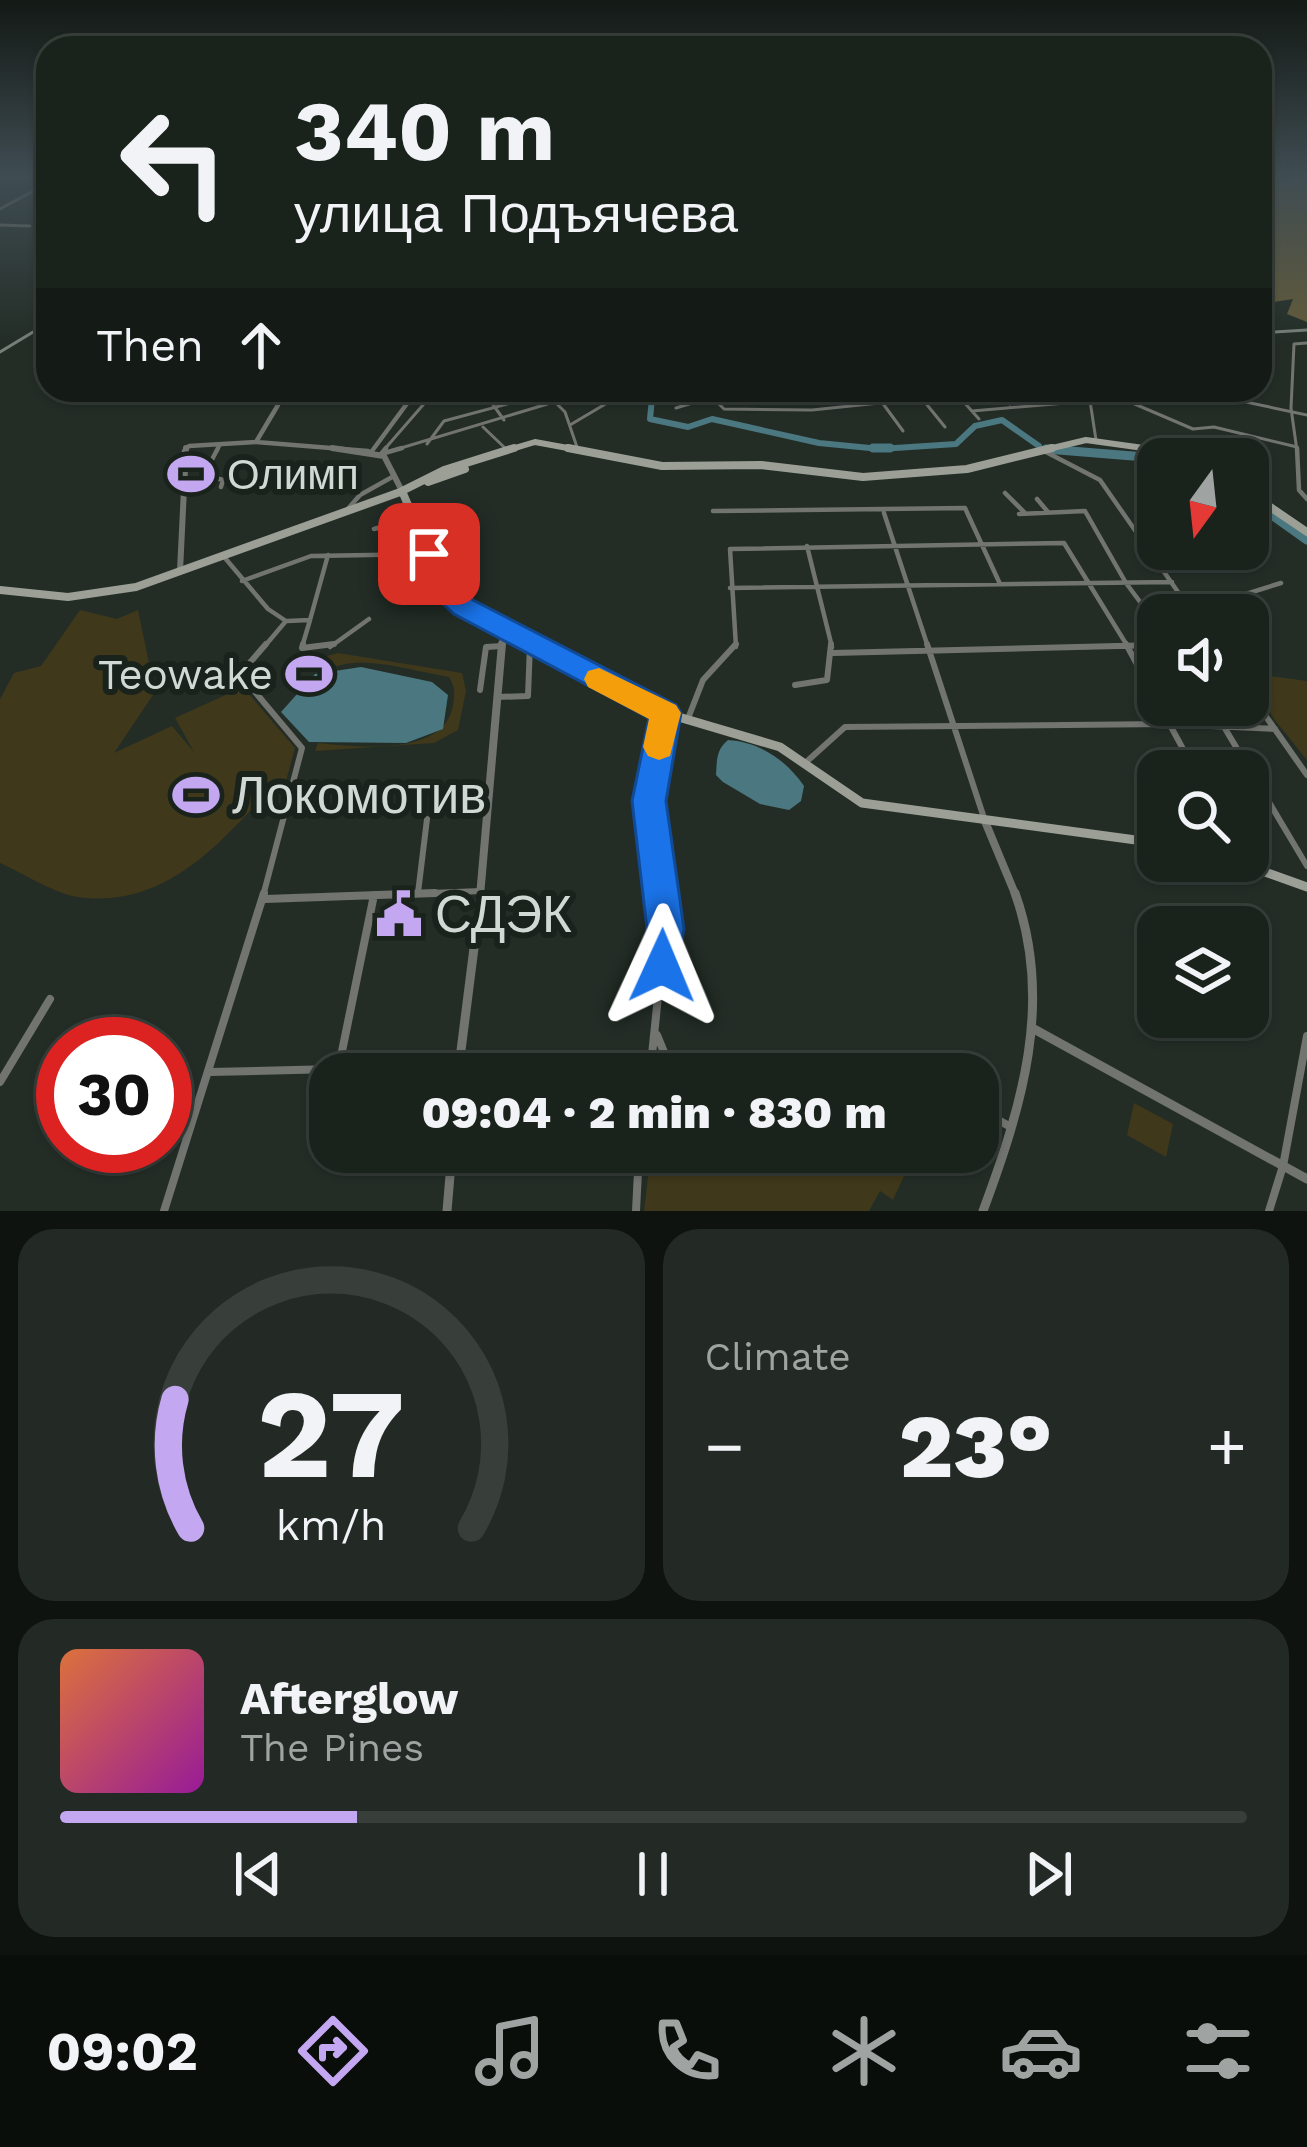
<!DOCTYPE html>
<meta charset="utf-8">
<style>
:root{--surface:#1a221c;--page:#232a25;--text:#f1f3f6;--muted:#9fa4a3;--line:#383f3b;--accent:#c4a7f1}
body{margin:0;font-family:"Work Sans",sans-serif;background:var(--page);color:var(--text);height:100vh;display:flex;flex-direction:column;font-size:45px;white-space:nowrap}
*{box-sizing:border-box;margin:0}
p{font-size:39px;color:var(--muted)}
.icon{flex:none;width:66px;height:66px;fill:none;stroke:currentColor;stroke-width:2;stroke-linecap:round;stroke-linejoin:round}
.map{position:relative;height:1211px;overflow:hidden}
.details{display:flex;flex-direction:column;gap:18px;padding:18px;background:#0e130f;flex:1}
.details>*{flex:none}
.top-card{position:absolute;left:36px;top:36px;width:1236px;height:366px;border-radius:36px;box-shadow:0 3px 9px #0004,0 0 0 3px var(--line);background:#1a221c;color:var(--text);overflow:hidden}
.needle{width:78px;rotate:195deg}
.fabs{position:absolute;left:1137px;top:438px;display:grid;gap:24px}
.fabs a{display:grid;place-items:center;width:132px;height:132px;border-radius:24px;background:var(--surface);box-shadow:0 3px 9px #0004,0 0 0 3px var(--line);font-size:60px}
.speed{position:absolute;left:36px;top:1017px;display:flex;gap:24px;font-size:60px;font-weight:700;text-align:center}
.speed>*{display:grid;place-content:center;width:156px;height:156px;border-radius:50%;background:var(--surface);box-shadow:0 3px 9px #0004,0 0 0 3px var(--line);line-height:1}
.speed .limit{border:18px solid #d22;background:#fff;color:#111}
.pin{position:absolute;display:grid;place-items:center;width:102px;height:102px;color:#fff;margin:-51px;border-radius:24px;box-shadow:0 6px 18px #0006}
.me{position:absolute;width:132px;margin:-66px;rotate:1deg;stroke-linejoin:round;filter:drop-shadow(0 0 9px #0008)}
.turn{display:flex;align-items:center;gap:42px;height:252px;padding:0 60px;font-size:54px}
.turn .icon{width:156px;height:156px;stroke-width:2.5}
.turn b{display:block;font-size:84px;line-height:102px}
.then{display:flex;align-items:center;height:114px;padding:0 60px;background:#0003;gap:24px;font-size:45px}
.big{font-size:90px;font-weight:800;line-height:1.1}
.details .tile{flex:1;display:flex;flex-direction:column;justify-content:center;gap:18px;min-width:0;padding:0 42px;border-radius:36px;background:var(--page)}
.details .dial{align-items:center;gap:0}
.dial svg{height:312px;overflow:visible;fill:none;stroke:var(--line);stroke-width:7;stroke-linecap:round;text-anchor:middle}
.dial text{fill:var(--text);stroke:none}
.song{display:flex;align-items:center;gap:36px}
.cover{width:144px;height:144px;border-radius:18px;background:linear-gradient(135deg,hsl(20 70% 55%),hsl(300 70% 35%))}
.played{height:12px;border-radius:6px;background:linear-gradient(90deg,var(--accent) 25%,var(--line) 25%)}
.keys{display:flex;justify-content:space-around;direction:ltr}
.heat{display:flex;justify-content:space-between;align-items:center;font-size:66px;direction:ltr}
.details .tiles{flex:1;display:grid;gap:18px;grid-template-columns:1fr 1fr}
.tile:last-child{grid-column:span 2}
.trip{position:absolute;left:309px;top:1053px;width:690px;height:120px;border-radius:36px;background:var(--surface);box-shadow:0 3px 9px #0004,0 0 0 3px var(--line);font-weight:800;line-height:120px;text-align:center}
.dock{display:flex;height:192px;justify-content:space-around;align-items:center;background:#0a0e0b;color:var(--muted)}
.dock .icon{width:84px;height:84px}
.dock .on{color:var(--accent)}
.dock b{font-size:54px;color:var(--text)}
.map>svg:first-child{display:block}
</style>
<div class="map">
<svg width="1307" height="1211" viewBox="0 0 1307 1211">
<rect width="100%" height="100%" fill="#232d26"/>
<path fill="#3f381b" d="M80,610l37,9 21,-9 17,82 -41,61 58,-27 22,26 -19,-34 68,-31 52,61 -9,33 -14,6c-54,59 -108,122 -195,110 -24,-4 -54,-24 -77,-34v-164l14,-26 27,-7z
M338,653l124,20 4,18 -8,39 -24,13 -119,8 3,-8c40,4 127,14 135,-38 2,-13 2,-18 -4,-28 -35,-5 -93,-26 -124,-5l-16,-11z
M1248,673l59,8v79l-33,-41z
M1134,1103l39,21 -7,33 -39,-22z
M651,1152h106l17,5 141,-5 -22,48 -13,-9 -11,20h-225z"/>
<path fill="#635b39" d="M1260,176l47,1v145l-20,-8 6,-15 -19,3 -14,-4z"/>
<path fill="#4b7781" d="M361,667l71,15 16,13 -5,34 -37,14 -97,-1 -28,-30 34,-38z
M728,740c32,2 58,20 76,46l-3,15 -12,9 -29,-6 -37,-22 -7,-7c1,-15 0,-25 12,-35z"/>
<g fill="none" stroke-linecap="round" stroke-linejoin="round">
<path stroke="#4b7781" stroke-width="6" d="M664,390l-12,8 -2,21 38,8 24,-8 107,24 61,6 76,-5 19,-18 27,-6 37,26
M1046,449l29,2"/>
<path stroke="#4b7781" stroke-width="9" d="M873,448h17
M1046,449l124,10
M1248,498l59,42"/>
<path stroke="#72746f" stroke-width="3" d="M0,209l48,-26
M0,225l30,1
M543,390l22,22 13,38
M873,390l30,41
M915,390l30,37
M953,390l26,29
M998,390l12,14
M1038,390l13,13
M1102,390l91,39 21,-2 83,20
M1189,390l118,25
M486,395l18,25
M282,397l24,-7
M712,397l12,12 88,1 145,-15
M676,408l36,-11 82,-2 6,-5
M972,411l118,-10
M570,425l59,-35
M483,427l22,21
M1096,440l-6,-39 30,-11
M427,444l17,-23 100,-27
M217,451l3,-6
M383,451l53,-61
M391,451l163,-49
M1297,451l-6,-43 3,-64 13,-1"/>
<path stroke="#72746f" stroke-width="4.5" d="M218,448l-14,27 19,5 -2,7
M1297,448l2,42 8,9
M1044,451l56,29 94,135
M381,454l21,-6
M381,454l5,-6
M1005,493l20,20
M1037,499l11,13
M346,511l14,-16 34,-19
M713,511l252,-3 35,76
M884,513l44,134
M1019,514l66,-3 41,72 32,43
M374,529l40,-11
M807,546l25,101
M225,558l43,51 18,12 -22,26
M242,581l69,-25 118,-2
M730,588l442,-6
M1191,611l90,-28
M287,621l23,-1 18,-65
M302,647l8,-27
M330,647l39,-28
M489,647l13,-1
M736,647l-6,-98 334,-6 64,104
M1084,647l74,-2"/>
<path stroke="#72746f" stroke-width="6" d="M303,644l-1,4 32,-4
M927,644l56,171
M1126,644l69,127
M833,653l325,-8
M795,685l32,-5 4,-36
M480,690l6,-43 16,-1
M1248,691l59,84
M497,697l31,-1 2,-52
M1211,705l96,161
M687,721l16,-41 33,-36
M804,764l41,-37 321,-3 109,5
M418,893l9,-74
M263,896l39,-148 -62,-74 26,-30
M354,896l127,-5
M661,896l-12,-95 16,-88"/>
<path stroke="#72746f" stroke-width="8" d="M265,899l170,-6
M657,1035l16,39
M339,1066l35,-171
M210,1072l246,-6
M650,1074l15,-145 -5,-36
M808,1074l88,-9 16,9
M0,1082l50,-83
M978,1109l31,17
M164,1211l100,-318
M636,1211l3,-59
M1269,1211l14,-45 24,-130"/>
<path stroke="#72746f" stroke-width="4.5" d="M48,376l-4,7 4,3
M58,390l61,4 40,-4
M256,442l22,-37 3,-15
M184,451l5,-5 67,-4 112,9
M372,451l45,-61"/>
<path stroke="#72746f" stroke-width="6" d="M332,448l52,8 18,35
M180,571l6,-123
M502,647l1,-16"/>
<path stroke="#72746f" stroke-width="8" d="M984,819l32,77
M480,896l22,-252"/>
<path stroke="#72746f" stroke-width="9" d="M1034,1029l273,150
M458,1074l23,-181
M447,1211l5,-59
M983,1211c39,-105 71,-209 32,-318"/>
<path stroke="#9b9f96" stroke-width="6" d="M505,451l30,-9 49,9
M1040,451l46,-11 79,11"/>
<path stroke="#9b9f96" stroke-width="8" d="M568,448l94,18 99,-1 102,12 104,-8 85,-21
M1154,448l41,11
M428,482l37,-13
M402,491l37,86 25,30 76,40
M402,491l42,-21 70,-22
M1248,492l59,40
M0,590l68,7 68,-10 267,-96"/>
<path stroke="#9b9f96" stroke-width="9" d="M534,644l131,69 115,34 82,56 296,40
M1234,861l73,26"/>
<path stroke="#777f79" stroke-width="3" d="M1260,333l47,-3
M0,352l48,-29"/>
</g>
<linearGradient id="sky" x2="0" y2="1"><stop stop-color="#131915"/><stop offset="0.51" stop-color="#3f4c52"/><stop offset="1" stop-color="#3f4c52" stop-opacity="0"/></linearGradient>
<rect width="1307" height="345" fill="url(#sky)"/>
<path fill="#1a73e8" stroke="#114b97" stroke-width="3" d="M429,546l9,3 22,40 13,11 203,105 5,8 -15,88 18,128 -9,50 -13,6 -14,-6 -6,-13 5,-37 -15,-128 17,-83 -195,-104 -14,-13 -24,-47z"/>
<path fill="#f59e0b" d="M599,668l77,37 5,8 -11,43 -11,4 -11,-4 -5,-9 6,-28 -61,-32 -4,-8 4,-8z"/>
<defs>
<symbol id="stadium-bare" viewBox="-9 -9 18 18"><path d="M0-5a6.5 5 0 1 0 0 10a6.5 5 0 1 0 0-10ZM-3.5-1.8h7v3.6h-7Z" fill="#c4a7f1" stroke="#19231c" stroke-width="2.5" paint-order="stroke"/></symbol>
<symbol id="civic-bare" viewBox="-9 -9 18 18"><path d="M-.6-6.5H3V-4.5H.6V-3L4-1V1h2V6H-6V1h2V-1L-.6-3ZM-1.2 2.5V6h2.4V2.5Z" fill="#c4a7f1" stroke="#19231c" stroke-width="2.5" paint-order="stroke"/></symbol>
</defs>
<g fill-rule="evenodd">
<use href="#stadium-bare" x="158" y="441" width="66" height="66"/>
<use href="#stadium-bare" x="276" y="641" width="66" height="66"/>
<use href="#stadium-bare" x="163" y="762" width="66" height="66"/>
<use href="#civic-bare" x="366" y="881" width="66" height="66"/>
</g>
<g text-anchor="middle" stroke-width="12" stroke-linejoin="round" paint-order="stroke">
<g font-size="42" fill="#d2d9d4" stroke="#19231c" text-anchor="start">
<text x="227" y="489">Олимп</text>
<text x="273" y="689" text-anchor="end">Teowake</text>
</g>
<g font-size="51" fill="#d2d9d4" stroke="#19231c" text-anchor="start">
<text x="232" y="813">Локомотив</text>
<text x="435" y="932">СДЭК</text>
</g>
</g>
</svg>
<div class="fabs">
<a><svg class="needle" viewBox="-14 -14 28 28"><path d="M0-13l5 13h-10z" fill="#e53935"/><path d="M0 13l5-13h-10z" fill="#9fa4a3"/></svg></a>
<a><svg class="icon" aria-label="sound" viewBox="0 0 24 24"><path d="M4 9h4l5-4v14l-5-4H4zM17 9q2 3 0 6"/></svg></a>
<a><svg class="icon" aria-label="search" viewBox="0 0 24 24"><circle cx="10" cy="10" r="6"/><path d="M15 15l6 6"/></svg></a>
<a><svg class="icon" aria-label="layers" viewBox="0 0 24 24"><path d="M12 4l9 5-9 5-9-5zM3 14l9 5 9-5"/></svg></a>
</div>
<div class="speed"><div class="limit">30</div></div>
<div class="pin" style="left:429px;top:554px;background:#d93025"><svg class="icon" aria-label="arrive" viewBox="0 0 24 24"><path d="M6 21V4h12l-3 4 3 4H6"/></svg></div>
<svg class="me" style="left:662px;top:966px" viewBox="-20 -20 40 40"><path d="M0-17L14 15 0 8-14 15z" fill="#1a73e8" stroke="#fff" stroke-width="4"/></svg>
<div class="trip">09:04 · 2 min · 830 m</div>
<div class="top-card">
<div class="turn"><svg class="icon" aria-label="left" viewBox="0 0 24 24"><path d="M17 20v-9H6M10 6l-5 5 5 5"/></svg><div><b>340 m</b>улица Подъячева</div></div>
<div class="then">Then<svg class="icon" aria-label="ahead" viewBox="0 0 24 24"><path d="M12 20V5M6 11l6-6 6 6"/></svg></div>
</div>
</div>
<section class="details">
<div class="tiles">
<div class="tile dial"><svg viewBox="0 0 100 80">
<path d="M14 69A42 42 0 1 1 86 69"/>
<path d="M14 69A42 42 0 0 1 10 36" stroke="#c4a7f1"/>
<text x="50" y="56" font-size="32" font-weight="700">27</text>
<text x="50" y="72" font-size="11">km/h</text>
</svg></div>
<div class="tile"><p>Climate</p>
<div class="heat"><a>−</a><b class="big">23°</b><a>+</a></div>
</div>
<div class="tile">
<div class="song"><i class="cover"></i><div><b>Afterglow</b><p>The Pines</p></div></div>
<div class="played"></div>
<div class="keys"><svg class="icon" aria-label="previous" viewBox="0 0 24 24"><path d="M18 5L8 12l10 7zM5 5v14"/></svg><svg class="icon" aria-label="pause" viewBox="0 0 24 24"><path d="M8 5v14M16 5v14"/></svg><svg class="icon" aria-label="next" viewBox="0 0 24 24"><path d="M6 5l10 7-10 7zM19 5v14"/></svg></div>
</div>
</div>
</section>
<nav class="dock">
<b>09:02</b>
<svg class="icon on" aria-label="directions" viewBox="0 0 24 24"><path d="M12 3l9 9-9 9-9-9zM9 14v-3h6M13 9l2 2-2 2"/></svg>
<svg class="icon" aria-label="music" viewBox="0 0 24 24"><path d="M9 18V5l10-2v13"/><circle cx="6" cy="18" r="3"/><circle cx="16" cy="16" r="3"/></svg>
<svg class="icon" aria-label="phone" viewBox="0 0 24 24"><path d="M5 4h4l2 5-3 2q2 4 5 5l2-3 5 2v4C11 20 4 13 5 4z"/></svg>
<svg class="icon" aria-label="climate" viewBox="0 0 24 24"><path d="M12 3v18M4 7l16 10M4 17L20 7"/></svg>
<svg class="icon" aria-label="car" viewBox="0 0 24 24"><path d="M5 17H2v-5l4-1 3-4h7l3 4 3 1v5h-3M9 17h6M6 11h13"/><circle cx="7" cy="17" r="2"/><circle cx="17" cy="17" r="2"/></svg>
<svg class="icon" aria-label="filters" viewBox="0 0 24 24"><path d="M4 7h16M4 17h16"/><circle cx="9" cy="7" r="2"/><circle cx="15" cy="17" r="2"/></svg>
</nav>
